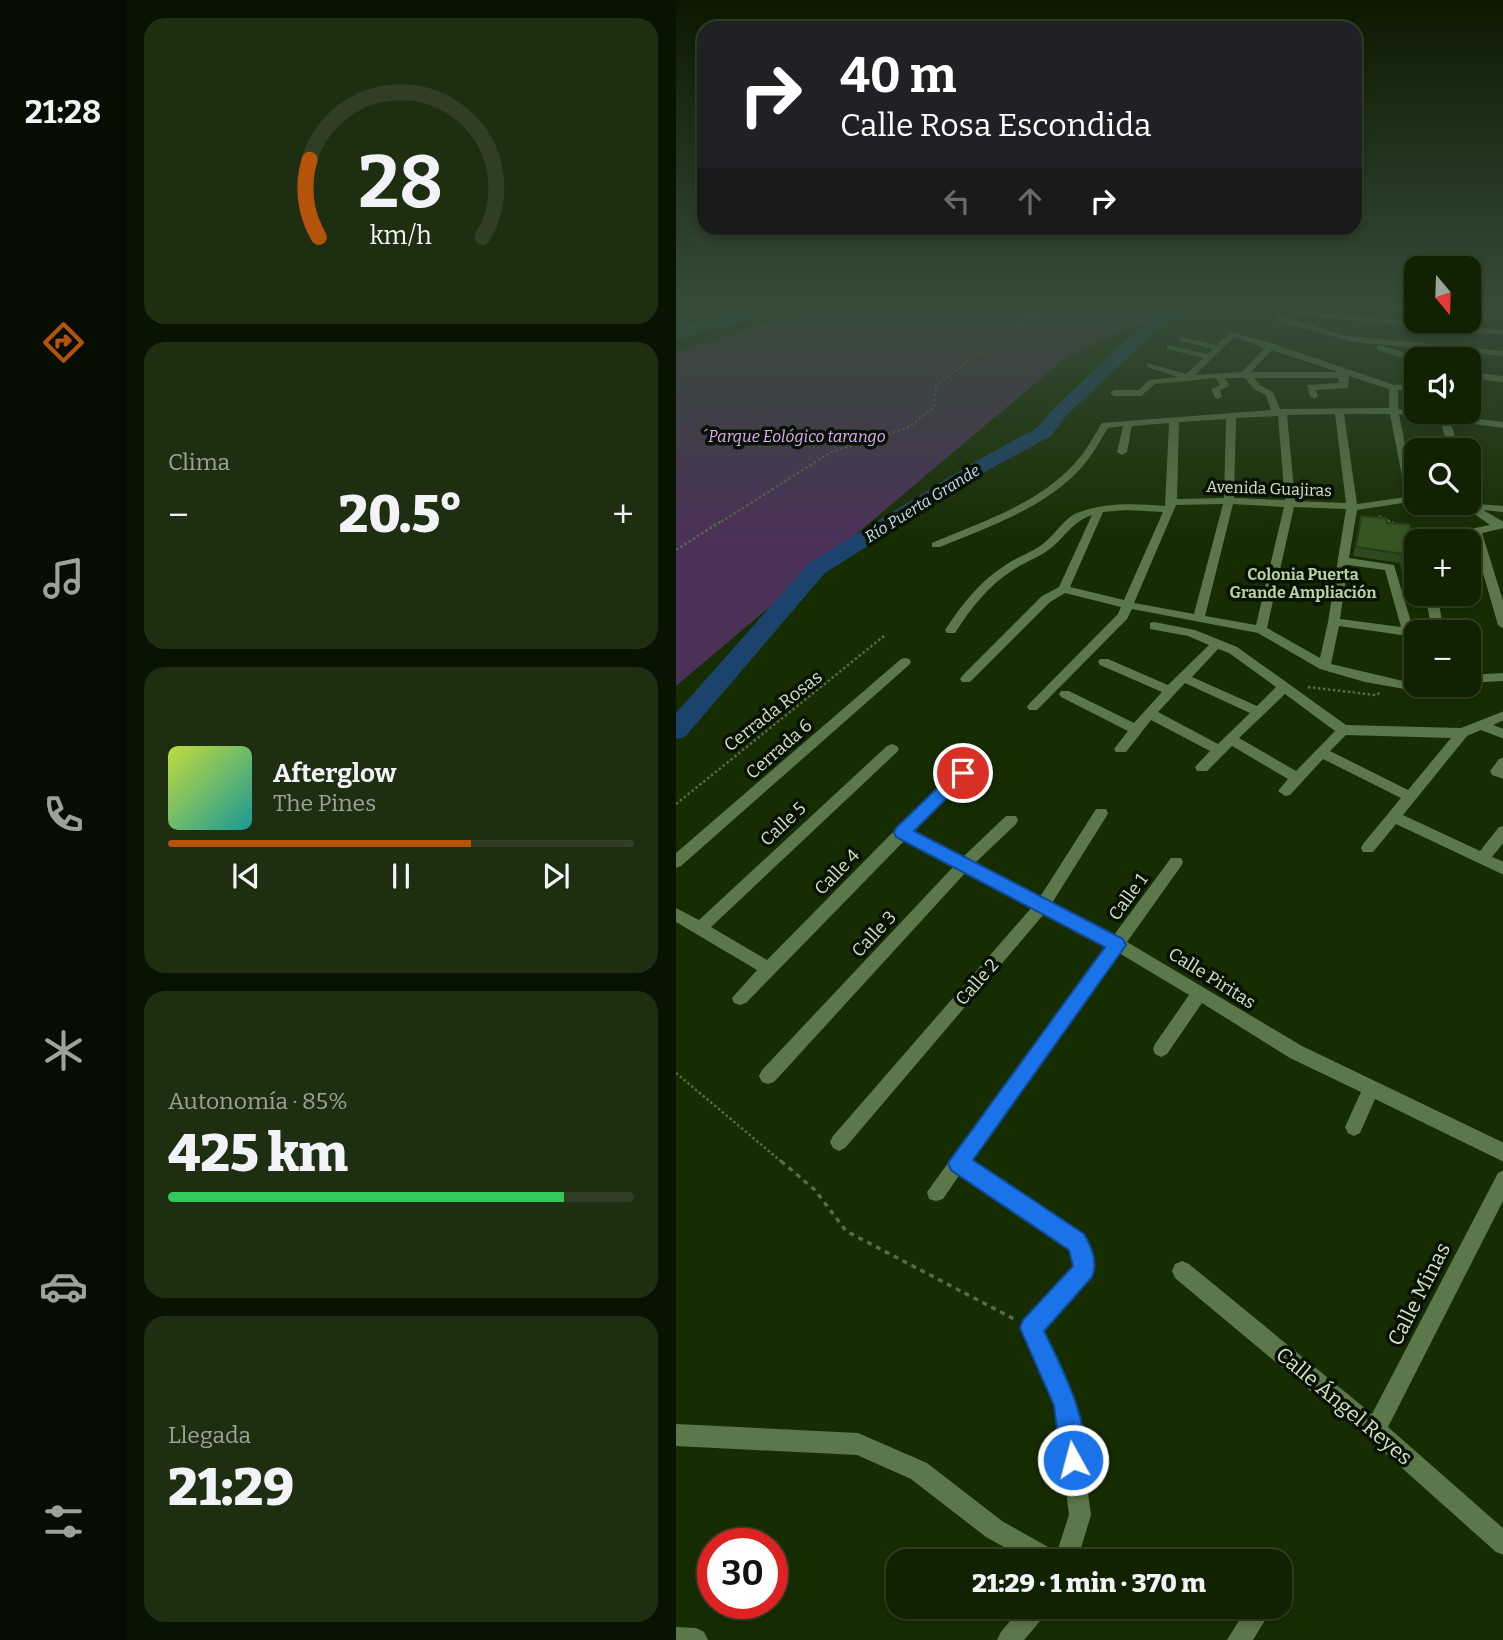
<!DOCTYPE html>
<html lang="es">
<meta charset="utf-8">
<style>
:root{--surface:#102202;--page:#1e2f11;--text:#f1f3f6;--muted:#9ca499;--line:#303f24;--accent:#b45309}
body{margin:0;font-family:Bitter,serif;background:var(--page);color:var(--text);height:100vh;display:flex;flex-direction:column;font-size:26px;white-space:nowrap}
*{box-sizing:border-box;margin:0}
p{font-size:23px;color:var(--muted)}
.icon{flex:none;width:38px;height:38px;fill:none;stroke:currentColor;stroke-width:2;stroke-linecap:round;stroke-linejoin:round}
.map{position:relative;flex:1;overflow:hidden}
.sheet{display:flex;flex-direction:column;gap:18px;padding:18px;background:#091301;width:550px}
.sheet>*{flex:none}
.hud{position:absolute;left:21px;top:21px;width:665px;height:214px;border-radius:21px;box-shadow:0 4px 10px #0003,0 0 0 2px var(--line);background:#202124;color:#fff;overflow:hidden}
.needle{width:46px;rotate:161deg}
.buttons{position:absolute;left:728px;top:256px;display:grid;gap:14px}
.buttons a{display:grid;place-items:center;width:77px;height:77px;border-radius:14px;background:var(--surface);box-shadow:0 4px 10px #0003,0 0 0 2px var(--line);font-size:35px}
.speed{position:absolute;left:21px;top:1528px;display:flex;gap:14px;font-size:35px;font-weight:700;text-align:center}
.speed>*{display:grid;place-content:center;width:91px;height:91px;border-radius:50%;background:var(--surface);box-shadow:0 4px 10px #0003,0 0 0 2px var(--line);line-height:1}
.speed .limit{border:10px solid #d22;background:#fff;color:#111}
.pin{position:absolute;display:grid;place-items:center;width:60px;height:60px;color:#fff;margin:-30px;border:4px solid #fff;border-radius:50%;box-shadow:0 2px 7px #0007}
.me{position:absolute;width:77px;margin:-38px;rotate:353deg;stroke-linejoin:round;filter:drop-shadow(0 0 5px #0008)}
.turn{display:flex;align-items:center;gap:24px;height:147px;padding:0 28px;font-size:32px}
.turn .icon{width:91px;height:91px;stroke-width:2.5}
.turn b{display:block;font-size:49px;line-height:60px}
.lanes{display:flex;align-items:center;height:66px;padding:0 28px;background:#0003;justify-content:center;gap:35px;direction:ltr}
.lanes .off{opacity:.35}
.big{font-size:52px;font-weight:800;line-height:1.1}
.sheet .card{flex:1;display:flex;flex-direction:column;justify-content:center;gap:10px;min-width:0;padding:0 24px;border-radius:21px;background:var(--page)}
.sheet .dial{align-items:center;gap:0}
.dial svg{height:182px;overflow:visible;fill:none;stroke:var(--line);stroke-width:7;stroke-linecap:round;text-anchor:middle}
.dial text{fill:var(--text);stroke:none}
.song{display:flex;align-items:center;gap:21px}
.cover{width:84px;height:84px;border-radius:10px;background:linear-gradient(135deg,hsl(70 70% 55%),hsl(180 70% 35%))}
.played{height:7px;border-radius:4px;background:linear-gradient(90deg,var(--accent) 65%,var(--line) 65%)}
.keys{display:flex;justify-content:space-around;direction:ltr}
.heat{display:flex;justify-content:space-between;align-items:center;font-size:38px;direction:ltr}
.charge{height:10px;border-radius:5px;background:linear-gradient(90deg,#34c759 85%,var(--line) 0)}
.trip{position:absolute;left:210px;top:1549px;width:406px;height:70px;border-radius:21px;background:var(--surface);box-shadow:0 4px 10px #0003,0 0 0 2px var(--line);font-weight:800;line-height:70px;text-align:center}
main{display:flex;flex:1;min-height:0}
.menu{display:flex;flex-direction:column;width:126px;justify-content:space-around;align-items:center;background:#060e01;color:var(--muted)}
.menu .icon{width:49px;height:49px}
.menu .selected{color:var(--accent)}
.menu b{font-size:32px;color:var(--text)}
.map>svg:first-child{display:block}
</style>
<main>
<nav class="menu">
<b>21:28</b>
<svg class="icon selected" aria-label="directions" viewBox="0 0 24 24"><path d="M12 3l9 9-9 9-9-9zM9 14v-3h6M13 9l2 2-2 2"/></svg>
<svg class="icon" aria-label="music" viewBox="0 0 24 24"><path d="M9 18V5l10-2v13"/><circle cx="6" cy="18" r="3"/><circle cx="16" cy="16" r="3"/></svg>
<svg class="icon" aria-label="phone" viewBox="0 0 24 24"><path d="M5 4h4l2 5-3 2q2 4 5 5l2-3 5 2v4C11 20 4 13 5 4z"/></svg>
<svg class="icon" aria-label="climate" viewBox="0 0 24 24"><path d="M12 3v18M4 7l16 10M4 17L20 7"/></svg>
<svg class="icon" aria-label="car" viewBox="0 0 24 24"><path d="M5 17H2v-5l4-1 3-4h7l3 4 3 1v5h-3M9 17h6M6 11h13"/><circle cx="7" cy="17" r="2"/><circle cx="17" cy="17" r="2"/></svg>
<svg class="icon" aria-label="filters" viewBox="0 0 24 24"><path d="M4 7h16M4 17h16"/><circle cx="9" cy="7" r="2"/><circle cx="15" cy="17" r="2"/></svg>
</nav>
<section class="sheet">
<div class="card dial"><svg viewBox="0 0 100 80">
<path d="M14 69A42 42 0 1 1 86 69"/>
<path d="M14 69A42 42 0 0 1 10 35" stroke="#b45309"/>
<text x="50" y="56" font-size="32" font-weight="700">28</text>
<text x="50" y="72" font-size="11">km/h</text>
</svg></div>
<div class="card"><p>Clima</p>
<div class="heat"><a>−</a><b class="big">20.5°</b><a>+</a></div>
</div>
<div class="card">
<div class="song"><i class="cover"></i><div><b>Afterglow</b><p>The Pines</p></div></div>
<div class="played"></div>
<div class="keys"><svg class="icon" aria-label="previous" viewBox="0 0 24 24"><path d="M18 5L8 12l10 7zM5 5v14"/></svg><svg class="icon" aria-label="pause" viewBox="0 0 24 24"><path d="M8 5v14M16 5v14"/></svg><svg class="icon" aria-label="next" viewBox="0 0 24 24"><path d="M6 5l10 7-10 7zM19 5v14"/></svg></div>
</div>
<div class="card"><p>Autonomía · 85%</p><b class="big">425 km</b><div class="charge"></div></div>
<div class="card"><p>Llegada</p><b class="big">21:29</b></div>
</section>
<div class="map">
<svg width="828" height="1640" viewBox="0 0 828 1640">
<rect width="100%" height="100%" fill="#162d02"/>
<path fill="#4b3158" d="M127,310h363l-102,49 -388,327v-333z"/>
<g fill="none" stroke-linecap="round" stroke-linejoin="round">
<path fill="#1c426e" fill-rule="evenodd" d="M70,310h22l-23,11 -69,18v-11z
M498,310h27l-2,3 -28,7 -32,27 -73,69 -15,20 -63,34 -163,103 -140,164 -9,2v-26l133,-150 165,-101 63,-34 17,-20 73,-69 32,-25z"/>
<path stroke="#576b47" stroke-width="2" stroke-dasharray="2.5 2.5" stroke-linecap="butt" d="M703,516l11,6
M45,522l110,-70 78,-25 25,-20 2,-22 102,-75"/>
<path stroke="#576b47" stroke-width="2.5" stroke-dasharray="2.5 2.5" stroke-linecap="butt" d="M711,520l8,4
M0,550l47,-30
M632,687l67,8 5,-2
M0,804l208,-168
M0,1073l107,90"/>
<path stroke="#576b47" stroke-width="3.5" stroke-dasharray="5 5" stroke-linecap="butt" d="M105,1161l34,29 31,41 170,89"/>
<path fill="#5c774a" fill-rule="evenodd" d="M608,310l220,20v5l-217,-21 -4,-2z
M803,310h25v4z
M602,316l69,20 157,15v5l-151,-14 -78,-22v-4z
M554,332l44,12 120,41 22,-1v6h-18v19l106,13v6l-54,-7 9,29h-10l-9,-30 -41,-6 17,87 -59,9 -8,48 45,7 20,67 -6,4 -69,-10 -8,38 85,20h26l-2,3 -24,4 -51,-9 -45,-13 -62,-36 -126,-24 -5,10 -90,91h-8l-2,-3 2,-3 89,-90 3,-7 -56,-14 -15,9 -80,80h-8l-2,-3 2,-3 80,-80 17,-9 33,-72c-19,6 -27,22 -41,33 -11,9 -26,14 -38,22 -25,16 -42,38 -58,63h-8l-2,-3c17,-26 35,-49 62,-66 12,-8 26,-12 37,-21 13,-10 20,-26 36,-31 27,-10 57,-8 85,-6l4,-83 -37,3 -5,26 -5,3 -5,-3 6,-26 -15,2c-8,13 -16,28 -27,40 -36,40 -93,59 -141,79h-8v-4c49,-21 106,-39 142,-79 12,-12 19,-27 28,-41l169,-13 -5,-15 -12,-6 -9,-11h-20l4,8 -9,4 2,6 -4,3 -3,-1 -4,-9 9,-4 -4,-7 -61,6 -14,12h-27l-4,-3 4,-3h25l10,-10 29,-3 -31,-10v-4l39,11 17,-16 -36,-9v-4l40,9 6,-5 -33,-8v-4l37,8zM558,337l31,11 -23,24 -47,3zM596,350l66,22h-87zM673,376l40,13v19l-109,1 -7,-17 -13,-7 -6,-7h84l2,5 -33,2 3,11 4,3 4,-3 -2,-6 32,-2zM659,414l11,89 -51,-2 -8,-86zM668,414h46l16,83 -49,7zM602,416l7,84 -51,-2 2,-80zM550,419l-2,79 -47,1 2,-77zM547,504l-29,110 -60,-11 42,-98zM557,504l51,3 -28,118 -51,-9zM618,507l52,2 -18,113 -8,36 -53,-30zM450,510l37,2 -39,88 -54,-13 33,-75zM672,565l37,5 16,57 -61,-8z
M704,345l39,12 1,2h-4v3l-39,-12v-4z
M793,372l35,4v6l-35,-4z
M776,502l52,4v6l-21,-2 21,12v6l-22,5 22,71v25l-6,-4 -26,-90 -17,3 -34,-2 1,5h-6v3l-4,-3 -3,-9 5,-3 41,3 35,-7 -24,-17z
M749,593h12l7,39h-12z
M478,622l41,8 42,17 109,78 115,3 43,-17v9l-11,5 11,4v10l-23,-9 -14,6 -64,79 77,36 19,-24 5,-1v16l-12,15 12,5v13l-108,-51 -23,28h-10l-2,-4 2,-4 38,-46 -78,-39 -33,36 -5,1 -7,-5 10,-12 -56,-33 -25,25h-10l-2,-4 15,-16 -59,-31 -25,32h-10l-2,-3 14,-18 -67,-34 -2,-3 2,-3h8l65,32 28,-31 -62,-27 -2,-3 2,-3h8l60,26 41,-40 -21,-9 -38,-7v-6zM542,649l11,4 47,34 -19,19 -65,-29zM509,683l65,30 -32,31 -60,-32zM609,694l50,37 -39,40 -57,-33zM670,735l105,3 -43,52 -78,-39z
M229,658l4,1 2,3 -2,3 -228,201 -5,2v-15l225,-194z
M828,673v8l-35,2v-8z
M216,744l5,2 2,3 -2,3 -186,175 56,33 130,-132 61,-59 5,-1 7,5 -2,4 -54,55 49,25 43,-41h10l2,4 -2,4 -41,39 65,34 56,-88h10l2,4 -2,4 -54,86 62,32 57,-77h10l2,4 -2,4 -54,76 175,104 202,97v19l-129,-63 -15,34 -6,3 -6,-3 -3,-6 16,-35 -71,-34 -88,-55 -35,51 -6,3 -6,-3 -2,-5 2,-5 34,-49 -70,-42 -149,207 114,75c7,14 13,27 7,42l-48,53 33,75 15,110 -14,46h-48l-43,-24 -75,-58 -54,-24 -181,-9v-22l182,9 69,30 75,58 55,31 12,-37 -13,-109 -34,-78 3,-7 49,-54v-12l-4,-6 -110,-75 -17,25 -7,2 -7,-2 -2,-7 179,-246 -62,-32 -199,234 -6,3 -6,-3 -3,-6 3,-6 199,-229 -66,-35 -192,210 -6,2 -6,-2 -3,-6 3,-6 192,-204 -49,-26 -159,163 -6,2 -6,-2 -2,-5 25,-28 -81,-48v-14l23,12 188,-174z
M828,757v22l-12,-4 -2,-4 9,-12z
M828,1170v29l-116,228 116,102v26l-8,-3 -103,-92 -218,-182 -3,-7 3,-7 7,-3 7,3 183,150 126,-241z
M346,1606h27l-3,8 -22,26h-27l4,-8z
M572,1606h19l3,6 -17,28h-26z
M0,1627l20,1 8,4 4,8h-32z"/>
</g>
<path fill="#2e491c" d="M685,516l26,7 29,22v29h-14l-2,-11 -47,-7z"/>
<path fill="#365520" stroke="#263c16" stroke-width="2" d="M685,516l25,2 1,5 22,1 7,21v21l-11,-1 -3,-11 -46,-7z"/>
<linearGradient id="sky" x2="0" y2="1"><stop stop-color="#0c1901"/><stop offset="0.57" stop-color="#364c39"/><stop offset="1" stop-color="#364c39" stop-opacity="0"/></linearGradient>
<rect width="828" height="540" fill="url(#sky)"/>
<path fill="#1a73e8" stroke="#114b97" stroke-width="2" d="M287,767l7,6 -2,4 -54,54 209,108 3,6 -153,215 111,74c8,14 14,28 8,43l-48,54c16,33 52,102 38,137l-9,4 -9,-4 -3,-8 -7,-55 -34,-77 3,-8 50,-54 -4,-16 -118,-80 -3,-7 157,-216 -209,-110 -2,-5 2,-4 61,-59z"/>
<g text-anchor="middle" stroke-width="7" stroke-linejoin="round" paint-order="stroke">
<g font-size="16" font-style="italic" fill="#e0aefa" stroke="#081203">
<text x="118" y="442">´Parque Eológico tarango</text>
</g>
<g font-size="16" fill="#d3e3ca" stroke="#081203">
<text transform="translate(593 488) rotate(2)" y="6">Avenida Guajiras</text>
</g>
<g font-size="16" font-style="italic" fill="#c5ddf9" stroke="#081203">
<text transform="translate(246 503) rotate(-32)" y="6">Río Puerta Grande</text>
</g>
<g font-size="16" font-weight="bold" fill="#b4d3a2" stroke="#081203">
<text x="627" y="580">Colonia Puerta<tspan x="627" dy="18">Grande Ampliación</tspan></text>
</g>
<g font-size="18" fill="#d3e3ca" stroke="#081203">
<text transform="translate(97 711) rotate(-38)" y="6">Cerrada Rosas</text>
<text transform="translate(103 749) rotate(-41)" y="6">Cerrada 6</text>
<text transform="translate(107 824) rotate(-43)" y="6">Calle 5</text>
<text transform="translate(161 872) rotate(-46)" y="6">Calle 4</text>
<text transform="translate(452 897) rotate(-54)" y="6">Calle 1</text>
<text transform="translate(198 934) rotate(-47)" y="6">Calle 3</text>
<text transform="translate(536 978) rotate(32)" y="6">Calle Piritas</text>
<text transform="translate(301 982) rotate(-49)" y="6">Calle 2</text>
</g>
<g font-size="21" fill="#d3e3ca" stroke="#081203">
<text transform="translate(743 1294) rotate(-63)" y="7">Calle Minas</text>
<text transform="translate(668 1406) rotate(40)" y="7">Calle Ángel Reyes</text>
</g>
</g>
</svg>
<div class="buttons">
<a><svg class="needle" viewBox="-14 -14 28 28"><path d="M0-13l5 13h-10z" fill="#e53935"/><path d="M0 13l5-13h-10z" fill="#9ca499"/></svg></a>
<a><svg class="icon" aria-label="sound" viewBox="0 0 24 24"><path d="M4 9h4l5-4v14l-5-4H4zM17 9q2 3 0 6"/></svg></a>
<a><svg class="icon" aria-label="search" viewBox="0 0 24 24"><circle cx="10" cy="10" r="6"/><path d="M15 15l6 6"/></svg></a>
<a>+</a>
<a>−</a>
</div>
<div class="speed"><div class="limit">30</div></div>
<div class="pin" style="left:287px;top:773px;background:#d93025"><svg class="icon" aria-label="arrive" viewBox="0 0 24 24"><path d="M6 21V4h12l-3 4 3 4H6"/></svg></div>
<svg class="me" style="left:397px;top:1460px" viewBox="-20 -20 40 40"><circle r="17" fill="#1a73e8" stroke="#fff" stroke-width="3"/><path d="M0-11L8 9 0 5-8 9z" fill="#fff"/></svg>
<div class="trip">21:29 · 1 min · 370 m</div>
<div class="hud">
<div class="turn"><svg class="icon" aria-label="right" viewBox="0 0 24 24"><path d="M7 20v-9h11M14 6l5 5-5 5"/></svg><div><b>40 m</b>Calle Rosa Escondida</div></div>
<div class="lanes"><svg class="icon off" aria-label="left" viewBox="0 0 24 24"><path d="M17 20v-9H6M10 6l-5 5 5 5"/></svg><svg class="icon off" aria-label="ahead" viewBox="0 0 24 24"><path d="M12 20V5M6 11l6-6 6 6"/></svg><svg class="icon" aria-label="right" viewBox="0 0 24 24"><path d="M7 20v-9h11M14 6l5 5-5 5"/></svg></div>
</div>
</div>
</main>
